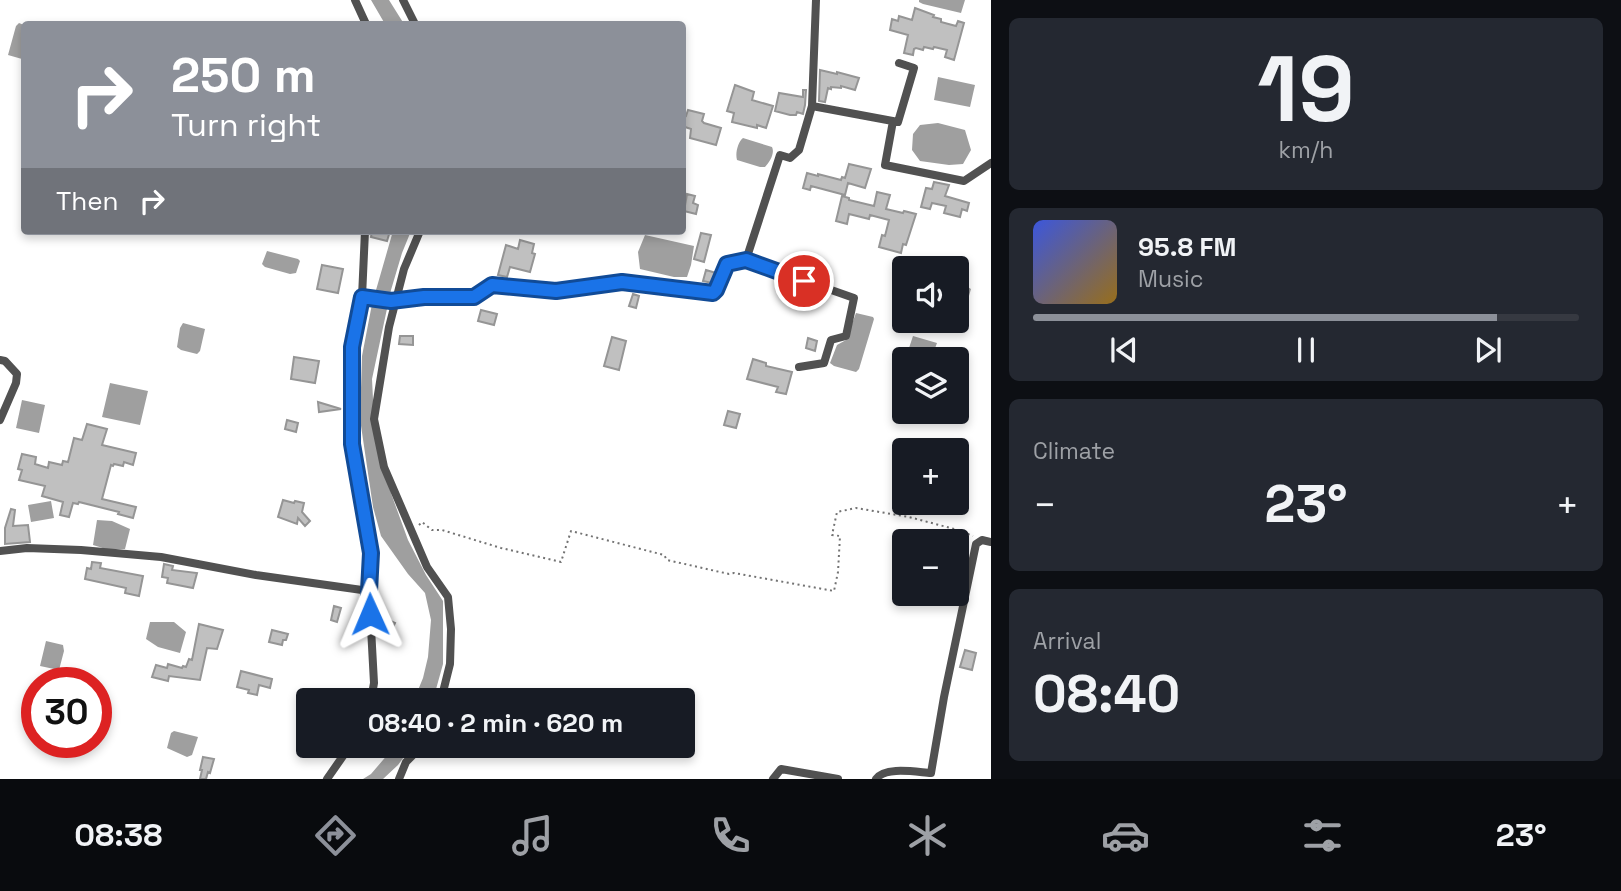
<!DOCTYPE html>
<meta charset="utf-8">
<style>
:root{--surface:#171b24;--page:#242831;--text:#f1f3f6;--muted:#9ea1a6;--line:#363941;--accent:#8c9099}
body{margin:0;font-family:"Space Grotesk",sans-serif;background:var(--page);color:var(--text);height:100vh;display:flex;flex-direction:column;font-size:26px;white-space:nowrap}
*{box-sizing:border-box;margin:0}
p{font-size:23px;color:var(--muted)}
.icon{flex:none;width:38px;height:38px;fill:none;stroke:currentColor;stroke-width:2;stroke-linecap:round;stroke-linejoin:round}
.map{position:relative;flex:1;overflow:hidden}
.panel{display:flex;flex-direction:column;gap:18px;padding:18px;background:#0d0f14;width:630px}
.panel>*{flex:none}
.guide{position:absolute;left:21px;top:21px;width:665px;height:214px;border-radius:7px;box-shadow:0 4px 10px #0003;background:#8c9099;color:#fff;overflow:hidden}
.controls{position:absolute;left:892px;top:256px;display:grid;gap:14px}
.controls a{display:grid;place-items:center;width:77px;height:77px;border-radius:7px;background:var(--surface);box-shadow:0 4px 10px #0003;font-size:35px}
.speed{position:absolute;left:21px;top:667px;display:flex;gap:14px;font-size:35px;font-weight:700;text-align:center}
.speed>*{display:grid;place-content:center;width:91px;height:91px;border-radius:50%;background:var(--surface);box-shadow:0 4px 10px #0003;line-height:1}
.speed .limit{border:10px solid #d22;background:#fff;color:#111}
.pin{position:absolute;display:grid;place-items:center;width:60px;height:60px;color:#fff;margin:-30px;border:4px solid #fff;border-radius:50%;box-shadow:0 2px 7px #0007}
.me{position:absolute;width:77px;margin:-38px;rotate:359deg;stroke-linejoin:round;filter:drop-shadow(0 0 5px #0008)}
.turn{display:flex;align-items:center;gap:24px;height:147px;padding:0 35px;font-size:32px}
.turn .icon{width:91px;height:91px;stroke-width:2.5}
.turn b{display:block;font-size:49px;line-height:60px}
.then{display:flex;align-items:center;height:66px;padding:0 35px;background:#0003;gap:14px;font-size:26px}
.big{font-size:52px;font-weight:700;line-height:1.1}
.panel .widget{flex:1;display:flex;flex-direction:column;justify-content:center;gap:10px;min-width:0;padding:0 24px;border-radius:10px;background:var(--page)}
.panel .dial{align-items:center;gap:0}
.dial b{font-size:91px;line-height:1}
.song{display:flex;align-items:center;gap:21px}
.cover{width:84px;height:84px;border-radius:10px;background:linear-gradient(135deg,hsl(230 70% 55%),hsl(40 70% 35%))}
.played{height:7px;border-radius:4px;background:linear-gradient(90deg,var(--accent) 85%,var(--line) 85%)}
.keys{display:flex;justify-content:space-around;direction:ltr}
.heat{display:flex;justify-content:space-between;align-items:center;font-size:38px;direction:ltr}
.trip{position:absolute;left:296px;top:688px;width:399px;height:70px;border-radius:7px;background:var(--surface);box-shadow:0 4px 10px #0003;font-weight:700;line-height:70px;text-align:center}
.dock{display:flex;height:112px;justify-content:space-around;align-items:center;background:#090b0e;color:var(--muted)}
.dock .icon{width:49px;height:49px}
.dock .current{color:var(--accent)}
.dock b{font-size:32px;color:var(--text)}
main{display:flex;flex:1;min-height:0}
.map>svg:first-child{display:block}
</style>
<main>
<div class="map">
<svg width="991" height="779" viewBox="0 0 991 779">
<rect width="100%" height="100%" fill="#fff"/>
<path fill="#9f9f9f" d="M371,0h18l15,24h-19z
M919,0h46l-4,13 -38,-9 -4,-2z
M19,23l5,2v30l-2,4 -14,-4 8,-29z
M938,77l37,8 -5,22 -36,-7z
M938,123l27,7 6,20 -8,14 -14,1 -29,-4 -8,-11 1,-16 7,-9z
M743,138l29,9c3,6 -2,15 -7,20h-5l-23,-7c-2,-7 1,-18 6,-22z
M393,231h18l-9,22 -11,37 -19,89 2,40 5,36 13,41 16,44 18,35 17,26v63l-10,36h-19l9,-22 5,-21 3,-37 -6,-27 -17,-19 -27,-38 -8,-29 -13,-88 2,-63 10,-52z
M645,235l49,11 -3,19 -4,12h-13l-34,-8 -2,-17z
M267,251l31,8 2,2 -4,12 -6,1 -25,-7 -3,-3z
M957,280l14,9 -7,24 -7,-1z
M856,313l17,4 1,2 -15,50 -3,3 -22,-6 -4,-3 7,-18 9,-5z
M183,323l22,6 -5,22 -3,3 -16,-4 -4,-3 3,-19z
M913,336l24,7 -6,16h-9l-15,-5z
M110,383l38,8 -8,34 -38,-8z
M22,400l23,5 -6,28 -23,-5z
M51,501l3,17 -23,4 -3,-17z
M97,520l15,1 18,8 -5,20h-19l-13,-4z
M150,622h24l12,10 -6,21 -22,-6 -12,-8z
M46,641l17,4 1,6 -5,19 -19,-4z
M174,731l24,6 -6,18 -5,2 -20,-9 4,-15z
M395,746h17l-14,19 -15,14h-20l8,-5z"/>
<path fill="#c0c0c0" stroke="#959595" stroke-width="2" d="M915,8l19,7 -1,2 8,2v3l15,4 2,-5 6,2 -10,37 -9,-3 2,-7 -13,-3 -1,2 -9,-2 -1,3 -7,-2 -2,1 -1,6 -9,-2 4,-18 -18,-5 2,-11 6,2 1,-5 13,4z
M820,70l17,4v-2l22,6 -4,12 -14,-4v2l-10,-1v2l-3,-1 -3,14 -6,-1z
M735,85l19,7 -2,8 21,6 -7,22 -9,-3v3l-25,-6 2,-9 -7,-2z
M803,90h3l-1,15 -2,9 -6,-2 -1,3h-6l-15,-4 4,-18 24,4z
M688,110l16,4 -2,7 2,2 17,5 -5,17 -26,-7 1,-9 -9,-3v-11l4,1z
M849,164l22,5 -6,19 -17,-5 -3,12 -34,-9 -1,4 -7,-2 4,-15 11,3v-2l23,6 1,-3 3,1z
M934,182l15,3 -4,11 24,7 -2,8 -5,-2 -2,8 -16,-4 2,-7 -14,-3 -2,6 -9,-2 5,-19 6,1z
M877,192l13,3 -4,14 17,4 1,-2 12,3 -10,31 -3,-1 -2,9 -22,-6 3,-12 3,1 4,-16 -19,-5 -1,4 -20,-5 -2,10 -11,-3 6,-25 7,2v2l25,6z
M687,194l8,2 -2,7 5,2 -2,9 -12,-3z
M372,231h18l-3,10 -16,-4z
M701,233l10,2 -7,27 -10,-3z
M520,240l14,4 -2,9 3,1 -5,18 -20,-5 -3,10 -9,-2 8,-30 12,4z
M322,265l21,4 -5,24 -21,-4z
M706,270l10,3 -4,10 -9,-2z
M633,294l6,2 -3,12 -7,-2z
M481,310l16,4 -3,11 -16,-4z
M400,336h13v9l-14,-1z
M612,337l14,4 -7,29 -15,-4z
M808,338l9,3 -2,10 -9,-3z
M294,357l25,4 -4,22 -24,-4z
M753,359l13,4v3l26,6 -6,22 -10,-2 2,-5 -31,-8z
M318,402l23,7 -22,3z
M728,411l12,3 -4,14 -12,-3z
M287,420l11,3 -2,9 -11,-3z
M87,424l20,5 -5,16 34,8 -3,12 -9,-3 -1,4 -9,-2 -1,2 -2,-1 -9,34 34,8 -3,11 -15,-4 1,-2 -40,-10 -1,2 -5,-1 -4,14 -9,-2 3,-13 -21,-6 3,-10 -26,-6 3,-10 -4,-1 4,-15 14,3 -1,7 13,4 1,-6 13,3 1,-4 5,1 6,-24 8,2z
M283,500l11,3 1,-2 9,2 -2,9 8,9 -5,5 -7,-8 -1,6 -19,-7z
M11,509l4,1 -2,16 15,-1 2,17 -25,2v-16z
M92,562l9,1 -1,5 43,8 -4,20 -14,-3 1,-5 -41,-9 2,-11 4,1z
M164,564l9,2 -1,4 25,3 -4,15 -26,-5 1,-5 -6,-1z
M334,606l7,2 -4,14 -6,-2z
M382,617l13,6 -6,12 -11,-6 -1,-4z
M199,624l24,6 -6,19 -10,-1 -7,32 -31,-4 -1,5 -16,-4 4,-12 11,3 1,-4 14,4 1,-2 3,1 3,-8 3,1z
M272,630l16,4 -2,6h-3l-1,5 -13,-3z
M965,650l11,3 -4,17 -12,-3z
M241,671l31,8 -2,9 -11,-3 -2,10 -9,-2 1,-3 -12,-3z
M203,757l11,2 -4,14 -2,-1 -2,7h-6l2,-9h-2z"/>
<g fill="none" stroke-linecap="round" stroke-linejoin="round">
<path stroke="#737373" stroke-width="2" stroke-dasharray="2 3.5" stroke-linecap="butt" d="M419,525l3,-3 10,8h10l59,18 60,14 10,-31 93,24 3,5 62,14 5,-1 100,18 4,-19 2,-36 -8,-1 5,-23 19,-4 53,9 49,13 15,6"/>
<path stroke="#515151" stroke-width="8" d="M355,0l11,24
M403,0l12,24
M812,106l86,16 16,-54 -15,-5
M893,121l-8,44 79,16 27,-18
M420,231l-16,38 -15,58 -15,92 10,48 43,100 21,30 3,32 -1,35 -9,36
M746,260l34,-105 10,3 9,-8 13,-44 4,-106
M362,297l3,-66
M0,360l5,1 12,13 -1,9 -16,37
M0,551l27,-3 54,2 80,7 95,18 113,16 5,92 -3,17
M369,591l2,-38 -19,-109v-97l10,-50 29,4 33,-4h50l18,-12 64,6 66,-9 91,11 3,-3 11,-26 19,-4 108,38 -8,38 -15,4 -7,23 -25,4
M327,779l23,-33
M399,779l7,-17 8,-8 5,-8
M773,779l8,-10 57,10
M876,779c9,-13 40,-7 55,-6l13,-76 32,-153 6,-4 9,2"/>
</g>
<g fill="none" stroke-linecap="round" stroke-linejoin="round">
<defs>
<path id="route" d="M370,614l-1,-23 2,-38 -19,-109v-97l10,-50 29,4 33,-4h50l18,-12 64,6 66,-9 91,11 3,-3 11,-26 19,-4 58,21"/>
</defs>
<use href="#route" stroke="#114b97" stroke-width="18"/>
<use href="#route" stroke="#1a73e8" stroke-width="12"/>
</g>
</svg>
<div class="controls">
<a><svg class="icon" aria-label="sound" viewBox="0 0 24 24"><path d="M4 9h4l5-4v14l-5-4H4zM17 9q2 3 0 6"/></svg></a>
<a><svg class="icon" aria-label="layers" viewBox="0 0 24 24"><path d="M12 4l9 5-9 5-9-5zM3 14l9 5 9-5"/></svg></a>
<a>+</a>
<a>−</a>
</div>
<div class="speed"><div class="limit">30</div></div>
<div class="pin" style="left:804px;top:281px;background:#d93025"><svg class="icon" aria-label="arrive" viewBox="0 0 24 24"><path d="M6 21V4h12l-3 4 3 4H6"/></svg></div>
<svg class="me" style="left:370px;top:614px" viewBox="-20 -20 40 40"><path d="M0-17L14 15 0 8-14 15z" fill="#1a73e8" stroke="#fff" stroke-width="4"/></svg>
<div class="trip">08:40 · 2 min · 620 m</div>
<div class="guide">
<div class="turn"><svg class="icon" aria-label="right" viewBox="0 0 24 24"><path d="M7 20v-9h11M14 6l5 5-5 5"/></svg><div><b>250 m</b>Turn right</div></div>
<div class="then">Then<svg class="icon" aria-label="right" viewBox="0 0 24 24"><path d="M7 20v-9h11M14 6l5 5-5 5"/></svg></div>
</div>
</div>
<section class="panel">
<div class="widget dial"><b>19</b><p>km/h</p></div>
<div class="widget">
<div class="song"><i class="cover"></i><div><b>95.8 FM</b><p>Music</p></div></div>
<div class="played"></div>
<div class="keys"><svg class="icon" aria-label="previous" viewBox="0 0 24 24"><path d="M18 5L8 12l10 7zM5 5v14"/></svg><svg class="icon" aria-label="pause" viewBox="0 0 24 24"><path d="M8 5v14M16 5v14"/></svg><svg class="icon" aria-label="next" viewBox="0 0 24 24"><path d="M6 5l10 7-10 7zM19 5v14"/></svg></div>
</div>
<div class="widget"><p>Climate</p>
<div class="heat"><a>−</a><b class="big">23°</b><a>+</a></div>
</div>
<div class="widget"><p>Arrival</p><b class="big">08:40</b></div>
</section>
</main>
<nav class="dock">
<b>08:38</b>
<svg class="icon current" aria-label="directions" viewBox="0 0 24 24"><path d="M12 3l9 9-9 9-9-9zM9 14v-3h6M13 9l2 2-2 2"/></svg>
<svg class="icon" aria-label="music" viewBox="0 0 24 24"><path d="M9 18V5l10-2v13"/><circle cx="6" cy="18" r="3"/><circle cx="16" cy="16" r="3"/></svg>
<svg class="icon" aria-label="phone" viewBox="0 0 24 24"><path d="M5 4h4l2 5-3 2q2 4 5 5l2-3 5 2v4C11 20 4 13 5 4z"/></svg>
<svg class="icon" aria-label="climate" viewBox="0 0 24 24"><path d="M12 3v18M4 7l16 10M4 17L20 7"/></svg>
<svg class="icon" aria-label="car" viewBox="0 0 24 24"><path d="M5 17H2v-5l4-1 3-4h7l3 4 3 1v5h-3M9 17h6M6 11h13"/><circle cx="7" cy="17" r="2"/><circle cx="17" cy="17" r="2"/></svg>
<svg class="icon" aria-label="filters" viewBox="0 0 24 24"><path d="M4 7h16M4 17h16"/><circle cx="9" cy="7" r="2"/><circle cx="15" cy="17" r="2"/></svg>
<b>23°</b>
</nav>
